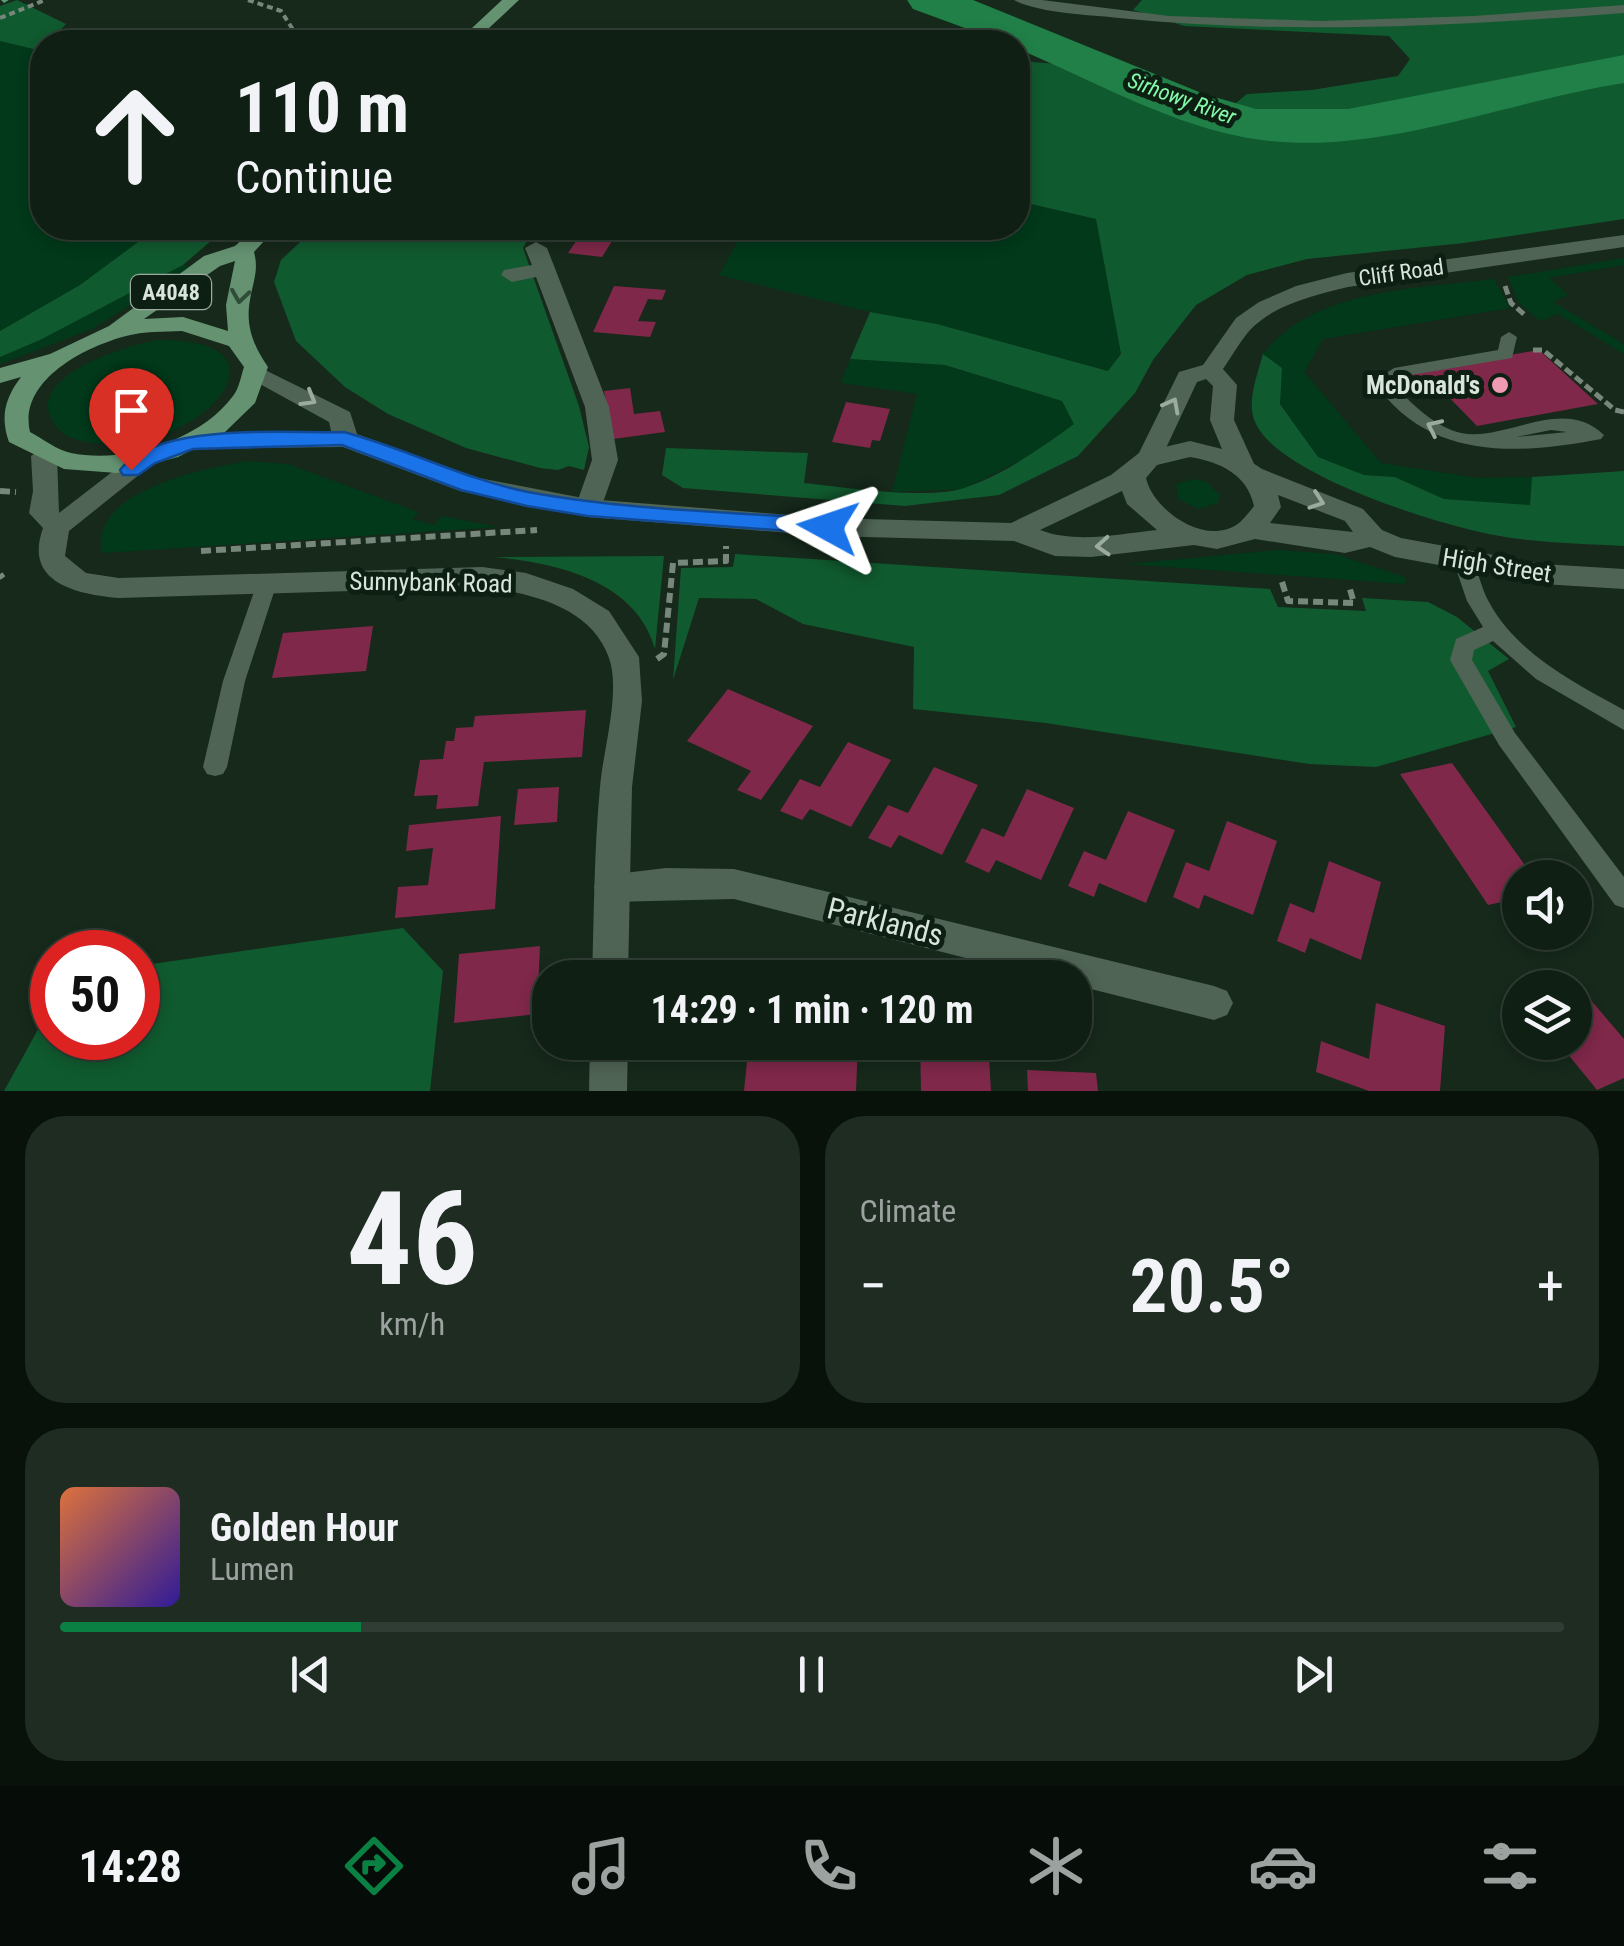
<!DOCTYPE html>
<meta charset="utf-8">
<style>
:root{--surface:#101f14;--page:#1e2c22;--text:#f1f3f6;--muted:#9ca2a0;--line:#303d34;--accent:#0b8043}
body{margin:0;font-family:"Roboto Condensed",sans-serif;background:var(--page);color:var(--text);height:100vh;display:flex;flex-direction:column;font-size:38px;white-space:nowrap}
*{box-sizing:border-box;margin:0}
p{font-size:32px;color:var(--muted)}
.icon{flex:none;width:55px;height:55px;fill:none;stroke:currentColor;stroke-width:2;stroke-linecap:round;stroke-linejoin:round}
.map{position:relative;height:1091px;overflow:hidden}
.side{display:flex;flex-direction:column;gap:25px;padding:25px;background:#09110b;flex:1}
.side>*{flex:none}
.hud{position:absolute;left:30px;top:30px;width:1000px;height:210px;border-radius:40px;box-shadow:0 5px 15px #0003,0 0 0 2px var(--line);background:#101f14;color:var(--text);overflow:hidden}
.tools{position:absolute;left:1502px;top:860px;display:grid;gap:20px}
.tools a{display:grid;place-items:center;width:90px;height:90px;border-radius:50%;background:var(--surface);box-shadow:0 5px 15px #0003,0 0 0 2px var(--line);font-size:50px}
.speed{position:absolute;left:30px;top:930px;display:flex;gap:20px;font-size:50px;font-weight:700;text-align:center}
.speed>*{display:grid;place-content:center;width:130px;height:130px;border-radius:50%;background:var(--surface);box-shadow:0 5px 15px #0003,0 0 0 2px var(--line);line-height:1}
.speed .limit{border:15px solid #d22;background:#fff;color:#111}
.pin{position:absolute;display:grid;place-items:center;width:85px;height:85px;color:#fff;margin:-102px -42px;border-radius:50% 50% 50% 0;rotate:-45deg;box-shadow:0 0 10px #0007}
.pin .icon{rotate:45deg}
.me{position:absolute;width:110px;margin:-55px;rotate:275deg;stroke-linejoin:round;filter:drop-shadow(0 0 8px #0008)}
.turn{display:flex;align-items:center;gap:35px;height:210px;padding:0 40px;font-size:45px}
.turn .icon{width:130px;height:130px;stroke-width:2.5}
.turn b{display:block;font-size:70px;line-height:85px}
.big{font-size:75px;font-weight:700;line-height:1.1}
.side .tile{flex:1;display:flex;flex-direction:column;justify-content:center;gap:15px;min-width:0;padding:0 35px;border-radius:40px;background:var(--page)}
.side .dial{align-items:center;gap:0}
.dial b{font-size:130px;line-height:1}
.song{display:flex;align-items:center;gap:30px}
.cover{width:120px;height:120px;border-radius:15px;background:linear-gradient(135deg,hsl(20 70% 55%),hsl(250 70% 35%))}
.played{height:10px;border-radius:5px;background:linear-gradient(90deg,var(--accent) 20%,var(--line) 20%)}
.keys{display:flex;justify-content:space-around;direction:ltr}
.heat{display:flex;justify-content:space-between;align-items:center;font-size:55px;direction:ltr}
.side .tiles{flex:1;display:grid;gap:25px;grid-template-columns:1fr 1fr}
.tile:last-child{grid-column:span 2}
.trip{position:absolute;left:532px;top:960px;width:560px;height:100px;border-radius:40px;background:var(--surface);box-shadow:0 5px 15px #0003,0 0 0 2px var(--line);font-weight:700;line-height:100px;text-align:center}
.tab-bar{display:flex;height:160px;justify-content:space-around;align-items:center;background:#060c08;color:var(--muted)}
.tab-bar .icon{width:70px;height:70px}
.tab-bar .on{color:var(--accent)}
.tab-bar b{font-size:45px;color:var(--text)}
.map>svg:first-child{display:block}
</style>
<div class="map">
<svg width="1624" height="1091" viewBox="0 0 1624 1091">
<rect width="100%" height="100%" fill="#16291b"/>
<path fill="#01391a" d="M6,40l36,11v177h115l-77,57 -80,46v-290z
M1018,201l78,18 25,134 -12,18 -172,-47 -67,-12 -151,-37 26,-47h273z
M1624,258v7l-75,13 19,17 -15,7 71,42v10l-66,-40 -18,7 -21,-18 -11,-26z
M183,265l9,2 -100,62 -92,35v-7l40,-17z
M1494,279l16,29 -187,31 -19,33 77,91 97,15 54,-1 -1,28 -87,-6 -49,-22 -31,-2 -46,-18 -38,-54 -17,-49c52,-66 154,-65 231,-75z
M157,340c149,-2 40,116 -61,103 -15,-1 -32,-5 -41,-18 -35,-48 73,-80 102,-85z
M850,359l95,6 117,36 13,23 -46,32 -65,33 -72,3 25,-98 -76,-11z
M247,461l41,3 130,48 -5,7 21,6 8,-9 56,11 -396,26c-14,-62 101,-84 145,-92z
M1195,479l11,3 14,13 -2,8 -20,6 -20,-10 -2,-15z
M1278,550l57,4 70,23v7l-278,-20z"/>
<path fill="#105a2f" d="M17,0l49,24 -17,18h-7v9l-42,-10v-35z
M1142,0h482v219l-160,24 -157,16 -60,16 -51,30 -43,55 -18,33 -57,63 -79,39 -94,11 -222,-18 -21,-13 4,-27 142,5 -4,30c39,4 128,18 163,4 39,-14 74,-39 107,-63l-12,-23 -117,-36 -95,-6 20,-47 67,12 171,47 13,-17 -25,-135 -78,-18v-140l54,4 61,31 77,28 37,-30 65,-4 86,-14 12,-17 -21,-23 -205,-10 -51,-16z
M157,228h69l-43,37 -143,75 -40,17v-26l80,-46z
M315,228h228l-3,7 -11,2 -6,11 56,158 10,41 -5,23 -15,-4 -11,4 -18,-2 -74,-20 -78,-34 -43,-27 -49,-46 -22,-59 7,-22z
M1263,354l19,14 -2,36 38,53 46,18 31,2 49,22 86,6 2,-28 92,-6v75c-43,-2 -88,-3 -130,-11 -55,-10 -217,-60 -239,-113 -9,-20 3,-49 8,-68z
M735,554l535,35 8,18 88,4 -4,-13 66,4 29,15 52,42 -21,12 28,56 -140,40 -67,-3 -263,-41 -133,-14 1,-62 -111,-23 -47,-25 -57,-1 -26,82 8,-112 52,-1z
M664,556l-9,93c-19,-69 -100,-86 -161,-92z
M403,928l40,43 -13,120h-426l48,-87v34h86v-72z"/>
<g fill="none" stroke-linecap="round" stroke-linejoin="round">
<path fill="#589e74" fill-rule="evenodd" d="M1,0h8l-5,3z"/>
<path fill="#208047" fill-rule="evenodd" d="M907,0h66l231,94 52,15h92l276,-54v28c-124,19 -259,80 -386,53 -77,-16 -148,-57 -220,-87v-7h-15l-90,-33z"/>
</g>
<path fill="#7f2849" d="M585,228l34,2 -17,27 -34,-4z
M614,286l52,4 -4,10 -14,-1 -10,22 18,1 -6,15 -57,-5z
M1539,350l59,54 -121,22 -42,-43 -17,3 -13,-14z
M630,388l4,26 26,-3 5,21 -52,7 -9,-48z
M846,402l44,7 -10,32 -8,-1 -2,8 -38,-6z
M373,626l-7,45 -94,7 11,-45z
M728,689l85,37 -52,74 -24,-10 14,-19 -64,-30z
M586,710l-4,47 -98,5 -6,44 -42,3 2,-14 -24,1 6,-36 23,-1 3,-18h8l2,-13 17,-1 2,-11z
M848,742l43,18 -40,67 -41,-18 -8,11 -22,-9 20,-32 20,8z
M1452,763l82,115h-14v20l-32,7 -88,-131z
M934,767l44,18 -36,70 -43,-20 -8,13 -23,-10 20,-33 20,8z
M559,787l-2,35 -43,3 4,-36z
M1027,789l47,19 -33,72 -45,-20 -7,13 -24,-11 17,-34 22,9z
M1128,811l47,19 -29,73 -47,-20 -5,14 -26,-11 16,-35 22,9z
M501,816l-6,93 -100,9 3,-31 30,-2 5,-37 -27,3 3,-26z
M1227,821l50,20 -24,74 -49,-20 -5,14 -26,-12 13,-35 23,9z
M1329,861l52,21 -20,78 -51,-22 -5,15 -28,-12 13,-38 24,10z
M540,946l-3,68 -83,9 5,-69z
M1572,978l52,61v39l-27,12 -39,-48h17v-54h-24z
M1376,1003l69,23 -5,65h-71l-53,-19 5,-31 48,18z
M749,1042h109l-2,49h-112z
M920,1042h68l3,49h-70z
M1027,1070l69,3 2,18h-70z"/>
<g fill="none" stroke-linecap="round" stroke-linejoin="round">
<path stroke="#77877b" stroke-width="4" stroke-dasharray="6 4" stroke-linecap="butt" d="M248,0l33,11 20,31
M0,18l45,-18"/>
<path stroke="#77877b" stroke-width="5" stroke-dasharray="9 4" stroke-linecap="butt" d="M1505,286l6,17 15,13
M1533,350h10l72,60 9,2"/>
<path stroke="#77877b" stroke-width="6" stroke-dasharray="10 5" stroke-linecap="butt" d="M0,491l16,1
M201,551l336,-21
M0,574l3,4
M1282,582l6,19 66,2 -5,-17
M657,659l7,-5 9,-91 53,-2v-15"/>
<path fill="#4f6454" fill-rule="evenodd" d="M1014,0h28l127,16 152,5 153,-5 150,-11v8c-168,13 -337,22 -505,5 -28,-3 -82,-5 -105,-18z
M1509,332l8,5 -5,21 -107,18 -8,4 1,9c17,18 38,38 63,44 46,9 101,-38 143,2l-3,4c-79,15 -166,22 -221,-49l-1,-12 15,-10 104,-18 3,-13zM1551,430l16,2 -51,5z
M1464,556l7,2c8,14 10,30 18,44 28,52 86,81 135,108v20l-88,-51 -43,-38 -19,9 -2,10 43,73 109,144v31l-9,-3 -116,-160 -49,-85 6,-21 27,-12 -16,-26 -13,-38z
M267,576l10,7 -32,98 -18,86 -4,7 -8,2 -8,-2 -4,-7 20,-86 34,-98z"/>
<path fill="#4f6454" fill-rule="evenodd" d="M1624,235v12l-276,40c-32,8 -73,17 -97,42 -10,11 -19,27 -28,40l14,16 -3,35 21,46 -4,6 -9,2 -13,-8 -19,-46 3,-34 -7,-7 -9,3 -38,81h-18l-4,-6 42,-85 24,-7 33,-47 23,-16 37,-16 51,-13z
M536,242l11,6 62,159 9,53 -17,48 -4,6h-18l-4,-6 17,-48 -7,-53 -49,-130 -24,5 -11,-7 3,-5 28,-5 -7,-17z
M666,868l68,1 480,117 13,5 6,12 -6,12 -13,5 -139,-35v-7h-31l-310,-79 -123,3 -12,-4 -5,-11 5,-11z"/>
<path fill="#4f6454" fill-rule="evenodd" d="M44,448l13,8 2,57 79,-61 9,-2 13,8 -91,73 -4,25 21,17 33,5 363,-11 44,6 47,16 36,22 30,46 3,44 -10,86 -4,191h-36c2,-64 2,-128 8,-191 3,-37 21,-95 9,-129 -18,-52 -80,-65 -127,-71l-363,11c-42,-4 -96,-15 -76,-70l-14,-15 4,-22 -2,-35z
M590,1042h38l-1,49h-38z"/>
<path fill="#4f6454" fill-rule="evenodd" d="M257,366l93,46 7,22 117,43 114,22 240,19 183,5 100,-48 28,-22 51,-12 48,12 24,16 101,40 19,21 19,8 141,26 82,5v20l-82,-5 -147,-27 -25,-10 -25,6 -90,-14 -38,10 -23,-4 -103,12 -36,-1 -41,-15 -186,-5 -240,-19 -128,-26 -117,-44 -161,2 -4,-6 4,-6 9,-2 140,-4 -2,-9 -80,-44 -4,-5zM1190,457c30,5 57,17 64,49 -4,5 -10,13 -15,17 -33,25 -86,-13 -93,-45l11,-13zM1122,491l5,13 30,26c-39,4 -80,14 -117,0zM1278,495l67,26 8,11 -83,-9 11,-16z"/>
<path fill="#659372" fill-rule="evenodd" d="M502,0h17l-45,42h-17z
M255,228h21l-22,24c5,18 -1,30 -4,48 -5,26 4,47 18,67l-13,36 -31,30 -46,24 -61,16 -53,-4 -55,-27c-9,-25 -4,-44 12,-65l-21,6v-15l50,-14 59,-28 95,-70 31,-10zM235,261l-9,44 2,26 -45,-14 -39,2 76,-53zM182,331l47,15 15,21c-3,9 -5,22 -11,29 -33,45 -109,68 -162,57 -14,-3 -28,-14 -41,-21 -12,-51 54,-85 96,-96 18,-5 37,-4 56,-5z"/>
</g>
<defs><path id="oneway-chevron" d="M-2-3.5L2.5 0L-2 3.5" fill="none" stroke-width="1.6" stroke-linecap="round" stroke-linejoin="round" transform="scale(2.5)"/></defs>
<use stroke="#304d38" href="#oneway-chevron" transform="translate(240 296) rotate(98)"/>
<g stroke="#9bab9f">
<use href="#oneway-chevron" transform="translate(309 399) rotate(30)"/>
<use href="#oneway-chevron" transform="translate(1172 405) rotate(-62)"/>
<use href="#oneway-chevron" transform="translate(1434 427) rotate(-155)"/>
<use href="#oneway-chevron" transform="translate(1317 501) rotate(19)"/>
<use href="#oneway-chevron" transform="translate(1103 546) rotate(176)"/>
</g>
<path fill="#1a73e8" stroke="#114b97" stroke-width="2.5" d="M344,432c63,17 120,47 184,60 98,18 201,20 300,27l11,8 -11,7 -240,-18 -61,-10 -66,-16 -119,-45 -149,4 -38,14 -17,12h-15l-3,-5c38,-49 167,-36 224,-38z"/>
<circle fill="#f19ab3" stroke="#0c1f12" stroke-width="4" cx="1500" cy="385" r="10"/>
<g text-anchor="middle" stroke-width="10" stroke-linejoin="round" paint-order="stroke">
<g font-size="22" font-style="italic" fill="#84f9a9" stroke="#0c1f12">
<text transform="translate(1182 98) rotate(20)" y="8">Sirhowy River</text>
</g>
<g font-size="22" fill="#d9e5dc" stroke="#0c1f12">
<text transform="translate(1401 272) rotate(-8)" y="8">Cliff Road</text>
</g>
<rect fill="#0c1f12" stroke="#9caa9f" stroke-width="2.5" x="131" y="275" width="80" height="34" rx="8"/>
<g font-size="22" font-weight="bold" fill="#d9e5dc">
<text x="171" y="300">A4048</text>
</g>
<g font-size="25" font-weight="bold" fill="#d9e5dc" stroke="#0c1f12" text-anchor="end">
<text x="1480" y="394">McDonald's</text>
</g>
<g font-size="25" fill="#d9e5dc" stroke="#0c1f12">
<text transform="translate(1497 565) rotate(9)" y="9">High Street</text>
<text transform="translate(431 582) rotate(1)" y="9">Sunnybank Road</text>
</g>
<g font-size="30" fill="#d9e5dc" stroke="#0c1f12">
<text transform="translate(885 922) rotate(14)" y="10">Parklands</text>
</g>
</g>
</svg>
<div class="tools">
<a><svg class="icon" aria-label="sound" viewBox="0 0 24 24"><path d="M4 9h4l5-4v14l-5-4H4zM17 9q2 3 0 6"/></svg></a>
<a><svg class="icon" aria-label="layers" viewBox="0 0 24 24"><path d="M12 4l9 5-9 5-9-5zM3 14l9 5 9-5"/></svg></a>
</div>
<div class="speed"><div class="limit">50</div></div>
<div class="pin" style="left:131px;top:470px;background:#d93025"><svg class="icon" aria-label="arrive" viewBox="0 0 24 24"><path d="M6 21V4h12l-3 4 3 4H6"/></svg></div>
<svg class="me" style="left:828px;top:527px" viewBox="-20 -20 40 40"><path d="M0-17L14 15 0 8-14 15z" fill="#1a73e8" stroke="#fff" stroke-width="4"/></svg>
<div class="trip">14:29 · 1 min · 120 m</div>
<div class="hud">
<div class="turn"><svg class="icon" aria-label="ahead" viewBox="0 0 24 24"><path d="M12 20V5M6 11l6-6 6 6"/></svg><div><b>110 m</b>Continue</div></div>
</div>
</div>
<section class="side">
<div class="tiles">
<div class="tile dial"><b>46</b><p>km/h</p></div>
<div class="tile"><p>Climate</p>
<div class="heat"><a>−</a><b class="big">20.5°</b><a>+</a></div>
</div>
<div class="tile">
<div class="song"><i class="cover"></i><div><b>Golden Hour</b><p>Lumen</p></div></div>
<div class="played"></div>
<div class="keys"><svg class="icon" aria-label="previous" viewBox="0 0 24 24"><path d="M18 5L8 12l10 7zM5 5v14"/></svg><svg class="icon" aria-label="pause" viewBox="0 0 24 24"><path d="M8 5v14M16 5v14"/></svg><svg class="icon" aria-label="next" viewBox="0 0 24 24"><path d="M6 5l10 7-10 7zM19 5v14"/></svg></div>
</div>
</div>
</section>
<nav class="tab-bar">
<b>14:28</b>
<svg class="icon on" aria-label="directions" viewBox="0 0 24 24"><path d="M12 3l9 9-9 9-9-9zM9 14v-3h6M13 9l2 2-2 2"/></svg>
<svg class="icon" aria-label="music" viewBox="0 0 24 24"><path d="M9 18V5l10-2v13"/><circle cx="6" cy="18" r="3"/><circle cx="16" cy="16" r="3"/></svg>
<svg class="icon" aria-label="phone" viewBox="0 0 24 24"><path d="M5 4h4l2 5-3 2q2 4 5 5l2-3 5 2v4C11 20 4 13 5 4z"/></svg>
<svg class="icon" aria-label="climate" viewBox="0 0 24 24"><path d="M12 3v18M4 7l16 10M4 17L20 7"/></svg>
<svg class="icon" aria-label="car" viewBox="0 0 24 24"><path d="M5 17H2v-5l4-1 3-4h7l3 4 3 1v5h-3M9 17h6M6 11h13"/><circle cx="7" cy="17" r="2"/><circle cx="17" cy="17" r="2"/></svg>
<svg class="icon" aria-label="filters" viewBox="0 0 24 24"><path d="M4 7h16M4 17h16"/><circle cx="9" cy="7" r="2"/><circle cx="15" cy="17" r="2"/></svg>
</nav>
